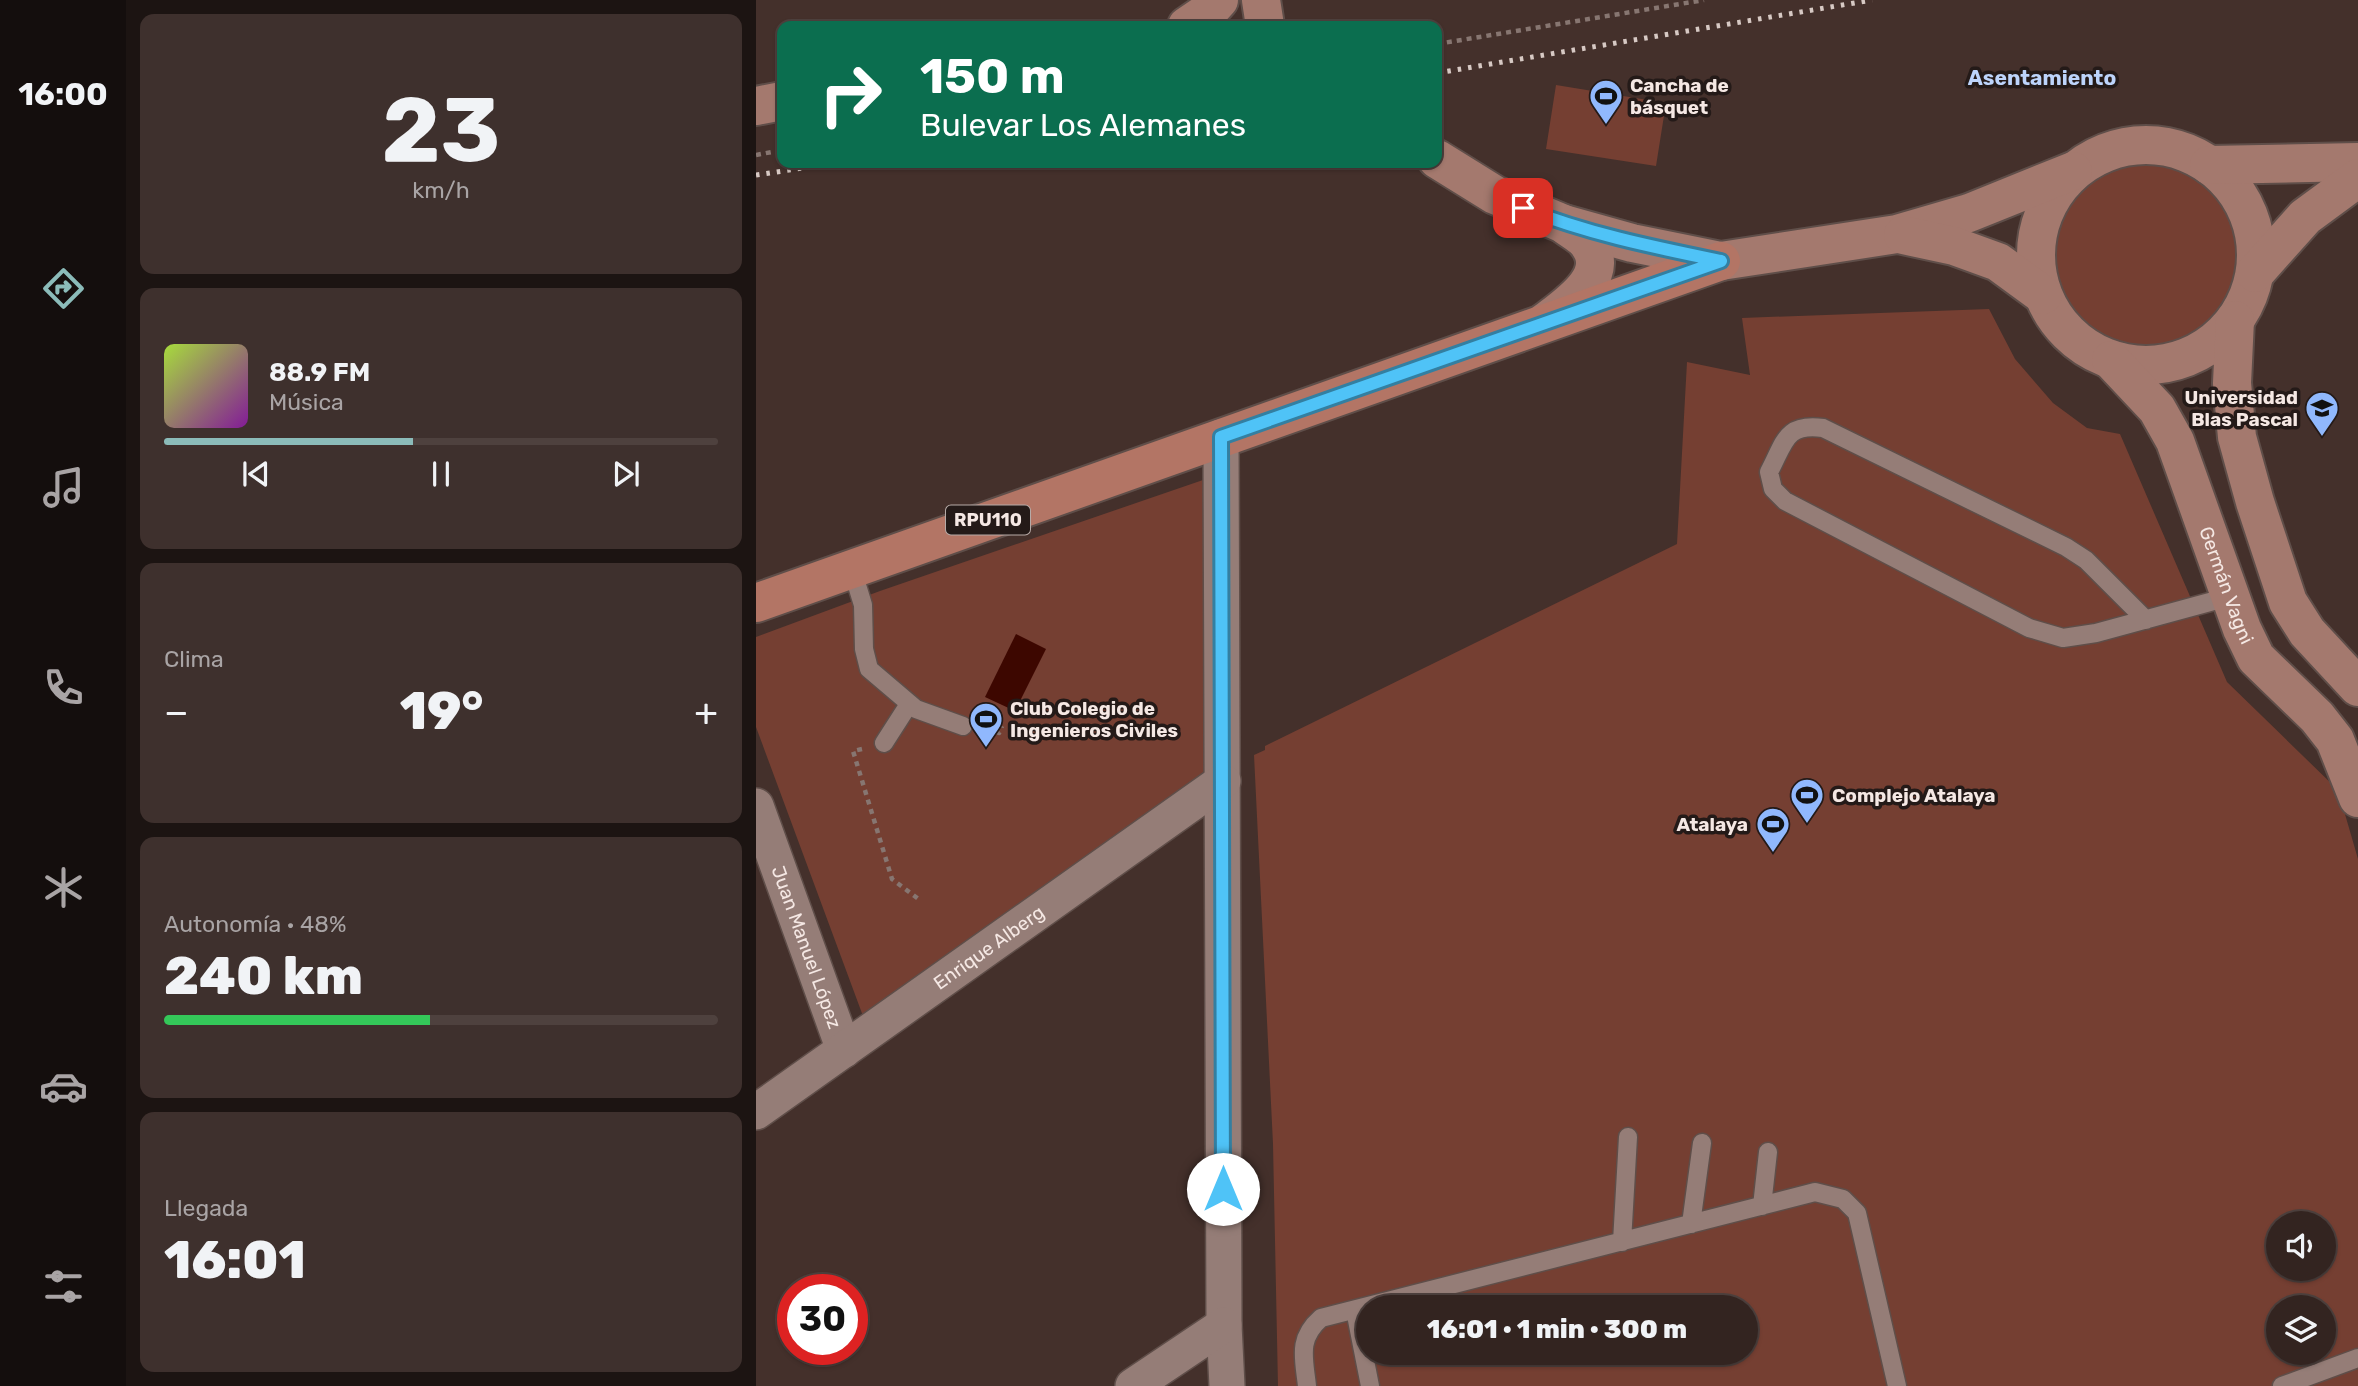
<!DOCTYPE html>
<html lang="es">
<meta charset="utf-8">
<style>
:root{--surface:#332420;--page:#3e302d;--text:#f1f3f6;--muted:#a9a4a5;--line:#4e413e;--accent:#8bbbb9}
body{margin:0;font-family:Rubik,sans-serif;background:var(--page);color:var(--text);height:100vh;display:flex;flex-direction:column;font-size:26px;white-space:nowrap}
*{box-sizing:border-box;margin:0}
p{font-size:23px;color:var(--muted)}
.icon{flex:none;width:38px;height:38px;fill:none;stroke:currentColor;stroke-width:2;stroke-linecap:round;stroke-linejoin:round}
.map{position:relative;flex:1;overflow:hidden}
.panel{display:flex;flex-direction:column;gap:14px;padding:14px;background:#1c1412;width:630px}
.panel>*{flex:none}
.hud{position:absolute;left:21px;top:21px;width:665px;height:147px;border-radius:14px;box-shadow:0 2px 5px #0004,0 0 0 2px var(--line);background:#0b6e4f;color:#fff;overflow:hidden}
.controls{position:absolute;left:1510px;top:1211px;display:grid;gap:14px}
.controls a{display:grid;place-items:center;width:70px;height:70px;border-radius:50%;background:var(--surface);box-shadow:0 2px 5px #0004,0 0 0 2px var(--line);font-size:35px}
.speed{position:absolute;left:21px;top:1274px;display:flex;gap:14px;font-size:35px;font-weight:700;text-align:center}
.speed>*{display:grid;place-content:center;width:91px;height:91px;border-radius:50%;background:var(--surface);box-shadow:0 2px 5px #0004,0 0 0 2px var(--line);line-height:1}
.speed .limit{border:10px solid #d22;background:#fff;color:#111}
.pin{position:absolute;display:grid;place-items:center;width:60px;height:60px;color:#fff;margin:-30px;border-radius:14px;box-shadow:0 4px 10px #0006}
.me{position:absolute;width:77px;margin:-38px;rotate:0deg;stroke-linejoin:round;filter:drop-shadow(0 0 5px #0008)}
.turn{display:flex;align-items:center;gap:24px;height:147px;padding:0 28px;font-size:32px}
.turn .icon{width:91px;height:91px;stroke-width:2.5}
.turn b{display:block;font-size:49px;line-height:60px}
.big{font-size:52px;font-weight:800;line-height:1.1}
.panel .widget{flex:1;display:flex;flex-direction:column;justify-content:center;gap:10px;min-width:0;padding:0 24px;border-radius:14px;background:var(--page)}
.panel .dial{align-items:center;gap:0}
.dial b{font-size:91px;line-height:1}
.song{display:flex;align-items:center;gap:21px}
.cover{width:84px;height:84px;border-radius:10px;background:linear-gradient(135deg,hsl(80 70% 55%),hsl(290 70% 35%))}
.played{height:7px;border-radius:4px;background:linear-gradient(90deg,var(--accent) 45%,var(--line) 45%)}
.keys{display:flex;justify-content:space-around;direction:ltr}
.heat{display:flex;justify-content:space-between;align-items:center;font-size:38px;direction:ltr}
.charge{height:10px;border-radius:5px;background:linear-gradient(90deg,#34c759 48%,var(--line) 0)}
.trip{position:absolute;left:600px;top:1295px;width:402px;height:70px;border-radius:35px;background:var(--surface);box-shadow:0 2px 5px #0004,0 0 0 2px var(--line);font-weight:800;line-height:70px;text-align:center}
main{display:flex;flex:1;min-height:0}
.tabs{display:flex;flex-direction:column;width:126px;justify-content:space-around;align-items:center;background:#140e0d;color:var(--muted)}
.tabs .icon{width:49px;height:49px}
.tabs .current{color:var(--accent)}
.tabs b{font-size:32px;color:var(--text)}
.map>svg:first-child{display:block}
</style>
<main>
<nav class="tabs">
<b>16:00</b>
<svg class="icon current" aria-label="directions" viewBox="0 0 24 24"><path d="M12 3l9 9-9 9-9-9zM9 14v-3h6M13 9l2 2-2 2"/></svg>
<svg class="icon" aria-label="music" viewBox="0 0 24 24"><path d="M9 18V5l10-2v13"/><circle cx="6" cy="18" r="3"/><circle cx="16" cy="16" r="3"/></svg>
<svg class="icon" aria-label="phone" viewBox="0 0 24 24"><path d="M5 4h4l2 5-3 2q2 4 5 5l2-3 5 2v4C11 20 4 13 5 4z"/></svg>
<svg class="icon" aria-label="climate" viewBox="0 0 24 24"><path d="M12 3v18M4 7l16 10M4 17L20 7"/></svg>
<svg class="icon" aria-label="car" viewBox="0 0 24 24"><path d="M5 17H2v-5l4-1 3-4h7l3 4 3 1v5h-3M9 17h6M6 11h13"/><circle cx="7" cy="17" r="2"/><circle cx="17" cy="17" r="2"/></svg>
<svg class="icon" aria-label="filters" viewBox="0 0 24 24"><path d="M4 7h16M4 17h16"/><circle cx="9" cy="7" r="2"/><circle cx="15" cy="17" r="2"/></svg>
</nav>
<section class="panel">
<div class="widget dial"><b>23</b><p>km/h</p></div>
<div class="widget">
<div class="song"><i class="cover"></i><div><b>88.9 FM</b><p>Música</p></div></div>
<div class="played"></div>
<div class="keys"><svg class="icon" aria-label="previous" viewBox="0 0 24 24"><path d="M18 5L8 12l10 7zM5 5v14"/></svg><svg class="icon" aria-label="pause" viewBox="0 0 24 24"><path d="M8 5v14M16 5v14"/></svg><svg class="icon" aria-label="next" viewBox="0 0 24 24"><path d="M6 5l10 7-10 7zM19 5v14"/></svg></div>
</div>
<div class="widget"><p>Clima</p>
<div class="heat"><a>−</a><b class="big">19°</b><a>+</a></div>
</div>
<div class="widget"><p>Autonomía · 48%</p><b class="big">240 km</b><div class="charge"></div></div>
<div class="widget"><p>Llegada</p><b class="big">16:01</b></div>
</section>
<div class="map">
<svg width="1602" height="1386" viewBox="0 0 1602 1386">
<rect width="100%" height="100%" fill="#44302b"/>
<path fill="#753f32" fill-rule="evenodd" d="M800,85l110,18 -10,63 -110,-17z
M1293 254a95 95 0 1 1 190 0a95 95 0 1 1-190 0Z
M1233,309l26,50 38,44 34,25 33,6 107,248 111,108 20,69v527h-1080l-5,-242 -19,-389 11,-5v-4l412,-202 10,-182 63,13 -8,-57zM1522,1223h46v46h-46zM612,1307h378v46h-378zM1522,1307h46v46h-46z
M447,480l4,292 -344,244 -107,-289v-90l124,-46z"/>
<path fill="#3d0700" d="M260,634l30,15 -31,62 -30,-14z"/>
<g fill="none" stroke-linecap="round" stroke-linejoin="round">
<defs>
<path id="service" d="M96,569l11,36 1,44 5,20 47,40 47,17
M1390,620l-60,-60 -20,-13 -243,-119c-38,-5 -38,14 -54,44l4,17 12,12 244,127 34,10 33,-5 136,-37
M128,743l25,-39
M1006,1206l6,-54
M935,1224l11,-81
M866,1242l6,-105
M599,1310l15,76
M551,1386c-3,-28 -10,-47 14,-68l494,-126 28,7 14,14 40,173
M1526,1386l76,-28"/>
<g id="minor">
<path d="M465,437l3,888 3,61"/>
<path id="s1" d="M0,806l88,244"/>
<path id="s2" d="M0,1112l467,-331"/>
<path d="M377,1386l91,-61"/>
</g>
<g id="secondary">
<path d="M505,0l4,26"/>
<path d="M431,26l22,-15 10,-11"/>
<path d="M0,106l26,-5"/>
<circle cx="1390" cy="255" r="110"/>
<path d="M681,159l58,36 69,29 68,19 89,18 176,-27 72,-21 104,-42"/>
<path d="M1453,165l149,-3"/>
<path d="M1147,235l51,11 44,16 45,33"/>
<path d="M1499,273l50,-56 53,-39"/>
<path d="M1479,320l-3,63 5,54 18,65 33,100 19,30 51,55"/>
<path d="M788,323c23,-18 71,-48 42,-82 -5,-6 -15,-11 -22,-17"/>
<path id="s3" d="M1355,360l46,49 18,32 67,188 14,29 61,59 18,23 23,58"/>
</g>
<path id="primary" d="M0,603l965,-342"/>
</defs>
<use href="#service" stroke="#5f4e49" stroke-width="21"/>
<use href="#minor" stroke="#5f4e49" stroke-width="38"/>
<use href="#secondary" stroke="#5f4e49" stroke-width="42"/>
<use href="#primary" stroke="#5f4e49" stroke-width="42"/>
<path stroke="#877671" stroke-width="4.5" stroke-dasharray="5 5" stroke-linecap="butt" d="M681,44l267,-44
M0,155l26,-5
M230,728l13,5 3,-7
M106,749l-9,2 39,128 29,22"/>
<use href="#service" stroke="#957d77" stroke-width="18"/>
<use href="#minor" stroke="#957d77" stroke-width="35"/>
<use href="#secondary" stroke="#a4796e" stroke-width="38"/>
<use href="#primary" stroke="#b37565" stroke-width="38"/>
<path stroke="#d7c9c4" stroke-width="5" stroke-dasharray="3.5 7" stroke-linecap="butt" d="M681,73l435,-73
M0,175l81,-12"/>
</g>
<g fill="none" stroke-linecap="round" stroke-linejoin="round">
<defs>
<path id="route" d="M467,1189l-2,-752 500,-176c-68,-14 -133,-27 -198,-53"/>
</defs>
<use href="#route" stroke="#337fa1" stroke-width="18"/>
<use href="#route" stroke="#4fc3f7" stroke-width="12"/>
</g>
<defs>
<symbol id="stadium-pin" viewBox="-11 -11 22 30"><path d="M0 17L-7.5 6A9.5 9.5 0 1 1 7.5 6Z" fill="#90b8fd" stroke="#241a18"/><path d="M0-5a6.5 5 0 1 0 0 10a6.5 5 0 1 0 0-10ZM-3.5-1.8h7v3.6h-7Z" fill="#111"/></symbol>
<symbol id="university-pin" viewBox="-11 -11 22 30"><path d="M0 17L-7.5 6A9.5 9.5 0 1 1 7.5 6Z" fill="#90b8fd" stroke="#241a18"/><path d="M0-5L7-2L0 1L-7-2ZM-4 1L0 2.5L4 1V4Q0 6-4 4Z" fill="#111"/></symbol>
</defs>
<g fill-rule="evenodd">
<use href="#stadium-pin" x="831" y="77" width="38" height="52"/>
<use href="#university-pin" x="1547" y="389" width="38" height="52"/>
<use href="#stadium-pin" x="211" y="700" width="38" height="52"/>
<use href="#stadium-pin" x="1032" y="776" width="38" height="52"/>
<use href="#stadium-pin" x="998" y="805" width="38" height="52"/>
</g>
<g text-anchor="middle" stroke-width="7" stroke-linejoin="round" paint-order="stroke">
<rect fill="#241a18" stroke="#b6aaa7" stroke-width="2" x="190" y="505.5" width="84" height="29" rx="5"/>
<g font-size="18" font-weight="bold" fill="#f5e8e4">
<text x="232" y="526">RPU110</text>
</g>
<g font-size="19" font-weight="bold" fill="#f5e8e4" stroke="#241a18" text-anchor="start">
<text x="874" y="92">Cancha de<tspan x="874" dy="22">básquet</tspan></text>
<text x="1542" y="404" text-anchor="end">Universidad<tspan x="1542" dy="22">Blas Pascal</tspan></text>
<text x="254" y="715">Club Colegio de<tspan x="254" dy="22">Ingenieros Civiles</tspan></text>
<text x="1076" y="802">Complejo Atalaya</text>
<text x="992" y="831" text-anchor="end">Atalaya</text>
</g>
<g font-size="19" fill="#f5e8e4" stroke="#241a18">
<text dy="7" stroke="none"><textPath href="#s3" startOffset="257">Germán Vagni</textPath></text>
<text dy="7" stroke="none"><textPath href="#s2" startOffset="285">Enrique Alberg</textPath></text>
<text dy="7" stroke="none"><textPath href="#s1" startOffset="150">Juan Manuel López</textPath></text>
</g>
<g font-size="21" font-weight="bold" fill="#bdd4fb" stroke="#241a18">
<text x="1286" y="85">Asentamiento</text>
</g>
</g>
</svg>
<div class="controls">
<a><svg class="icon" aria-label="sound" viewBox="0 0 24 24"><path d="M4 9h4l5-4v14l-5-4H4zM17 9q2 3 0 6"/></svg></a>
<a><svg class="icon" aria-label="layers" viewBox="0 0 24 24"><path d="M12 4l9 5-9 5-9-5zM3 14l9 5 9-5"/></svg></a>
</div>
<div class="speed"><div class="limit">30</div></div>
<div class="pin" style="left:767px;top:208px;background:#d93025"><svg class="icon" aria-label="arrive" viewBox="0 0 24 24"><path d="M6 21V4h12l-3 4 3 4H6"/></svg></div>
<svg class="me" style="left:467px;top:1189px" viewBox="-20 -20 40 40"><circle r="19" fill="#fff"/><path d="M0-13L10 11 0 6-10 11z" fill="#4fc3f7"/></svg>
<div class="trip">16:01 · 1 min · 300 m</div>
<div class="hud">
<div class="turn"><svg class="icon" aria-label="right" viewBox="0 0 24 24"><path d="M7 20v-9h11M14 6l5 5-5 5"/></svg><div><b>150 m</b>Bulevar Los Alemanes</div></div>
</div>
</div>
</main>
